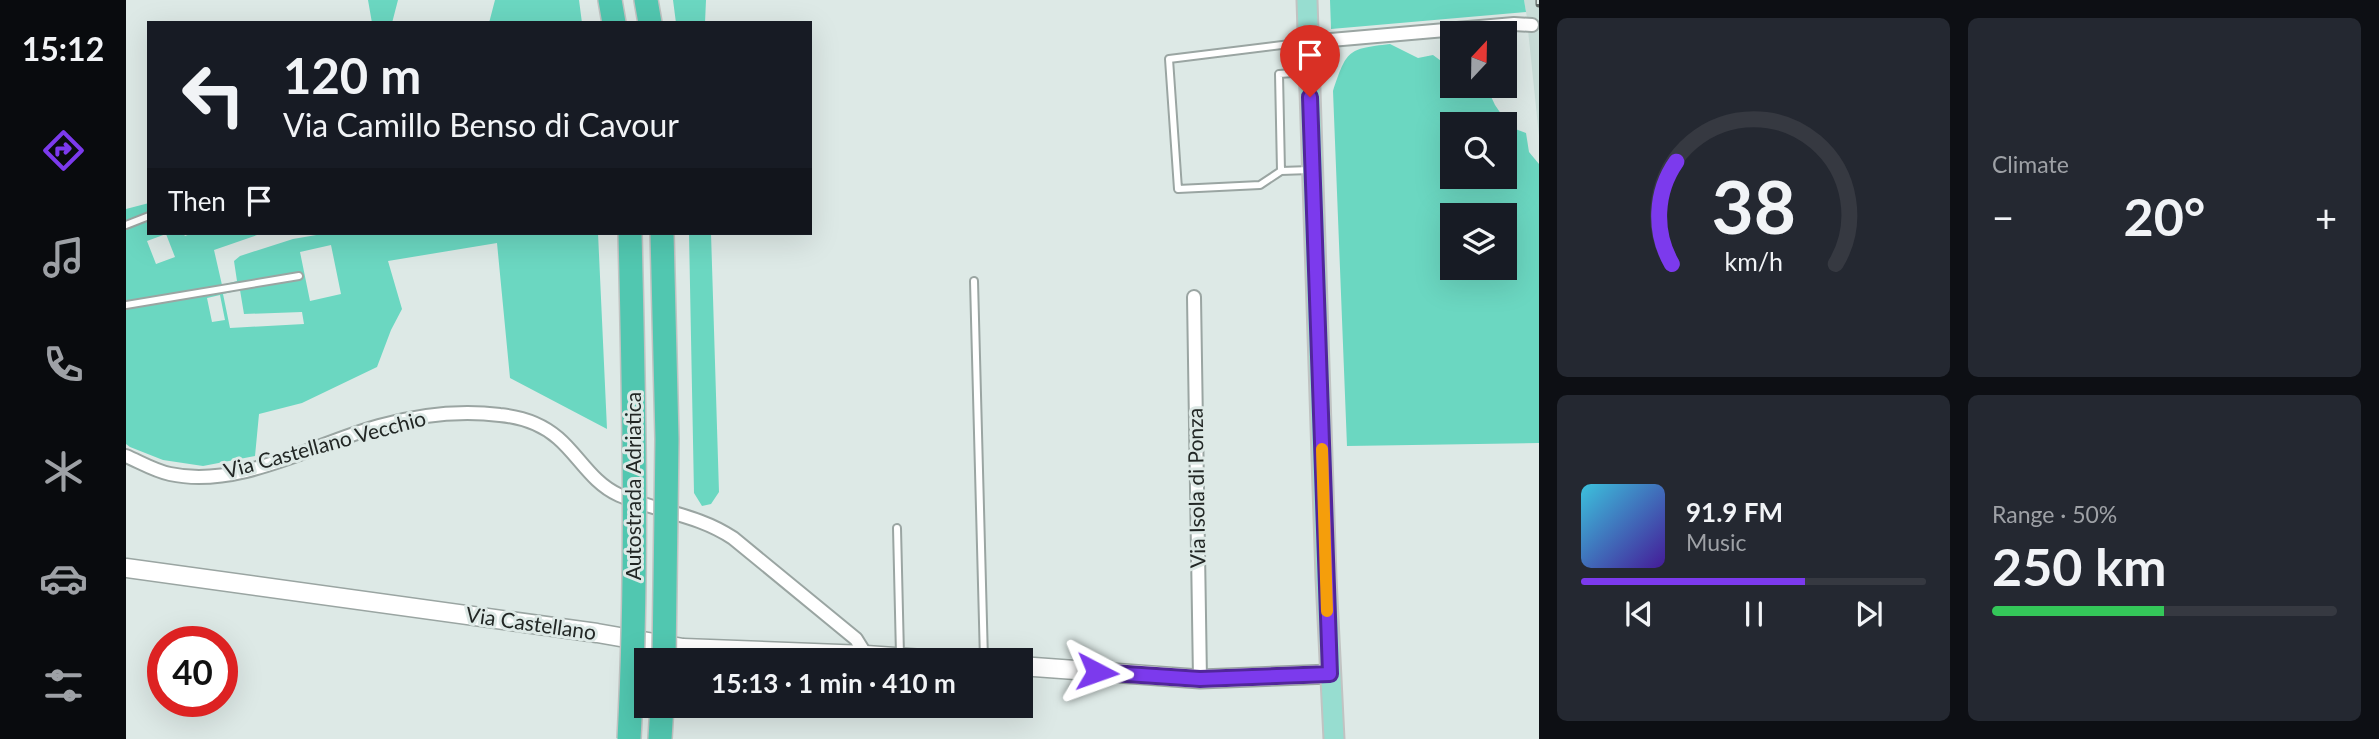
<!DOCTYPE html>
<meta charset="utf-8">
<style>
:root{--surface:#171b24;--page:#242831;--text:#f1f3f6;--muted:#9ea1a6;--line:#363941;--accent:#7c3aed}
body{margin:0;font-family:Lato,sans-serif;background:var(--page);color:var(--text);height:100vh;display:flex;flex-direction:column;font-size:26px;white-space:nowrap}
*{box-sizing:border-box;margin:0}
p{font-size:23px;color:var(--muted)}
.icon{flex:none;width:38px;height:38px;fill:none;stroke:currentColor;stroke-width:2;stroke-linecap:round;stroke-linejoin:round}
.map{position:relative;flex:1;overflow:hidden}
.side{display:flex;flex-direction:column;gap:18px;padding:18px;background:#0d0f14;width:840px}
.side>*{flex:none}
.hud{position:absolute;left:21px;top:21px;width:665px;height:214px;border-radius:0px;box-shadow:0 7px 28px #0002;background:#171b24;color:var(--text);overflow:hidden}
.needle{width:46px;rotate:22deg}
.tools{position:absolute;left:1314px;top:21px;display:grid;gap:14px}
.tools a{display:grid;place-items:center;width:77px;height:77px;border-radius:0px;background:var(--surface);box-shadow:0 7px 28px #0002;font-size:35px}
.speed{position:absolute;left:21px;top:626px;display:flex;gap:14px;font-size:35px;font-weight:700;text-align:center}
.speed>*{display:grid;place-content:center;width:91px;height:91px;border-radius:50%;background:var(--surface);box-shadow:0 7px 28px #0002;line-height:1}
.speed .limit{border:10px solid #d22;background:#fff;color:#111}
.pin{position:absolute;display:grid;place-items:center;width:60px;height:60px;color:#fff;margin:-72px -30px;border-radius:50% 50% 50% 0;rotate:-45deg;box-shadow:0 0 7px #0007}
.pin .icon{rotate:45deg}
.me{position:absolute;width:77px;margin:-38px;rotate:94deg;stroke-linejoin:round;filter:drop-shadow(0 0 5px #0008)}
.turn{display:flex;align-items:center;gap:24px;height:147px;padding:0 21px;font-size:32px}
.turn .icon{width:91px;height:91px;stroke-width:2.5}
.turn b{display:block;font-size:49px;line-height:60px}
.then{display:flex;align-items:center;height:66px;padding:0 21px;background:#0003;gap:14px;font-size:26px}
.big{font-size:52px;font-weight:700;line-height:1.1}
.side .widget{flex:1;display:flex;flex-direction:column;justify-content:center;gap:10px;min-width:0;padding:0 24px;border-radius:10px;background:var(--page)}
.side .dial{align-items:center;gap:0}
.dial svg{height:182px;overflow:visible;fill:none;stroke:var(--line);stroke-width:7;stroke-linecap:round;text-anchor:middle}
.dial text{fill:var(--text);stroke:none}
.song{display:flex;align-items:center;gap:21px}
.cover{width:84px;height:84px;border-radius:10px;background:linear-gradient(135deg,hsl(190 70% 55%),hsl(260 70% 35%))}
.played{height:7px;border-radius:4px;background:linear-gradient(90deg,var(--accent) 65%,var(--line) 65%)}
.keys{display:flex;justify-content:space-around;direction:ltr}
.heat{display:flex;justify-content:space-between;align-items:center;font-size:38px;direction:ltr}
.charge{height:10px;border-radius:5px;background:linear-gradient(90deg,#34c759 50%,var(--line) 0)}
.side .tiles{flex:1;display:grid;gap:18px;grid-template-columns:repeat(2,1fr)}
.trip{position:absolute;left:508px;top:648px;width:399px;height:70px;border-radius:0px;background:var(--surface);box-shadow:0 7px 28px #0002;font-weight:700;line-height:70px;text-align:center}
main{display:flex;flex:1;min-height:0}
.dock{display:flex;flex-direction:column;width:126px;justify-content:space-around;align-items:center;background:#090b0e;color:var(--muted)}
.dock .icon{width:49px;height:49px}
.dock .on{color:var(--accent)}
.dock b{font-size:32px;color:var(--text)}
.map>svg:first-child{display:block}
</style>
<main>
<nav class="dock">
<b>15:12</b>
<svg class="icon on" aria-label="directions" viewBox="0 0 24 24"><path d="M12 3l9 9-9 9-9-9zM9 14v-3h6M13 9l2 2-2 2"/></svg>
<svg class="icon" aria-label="music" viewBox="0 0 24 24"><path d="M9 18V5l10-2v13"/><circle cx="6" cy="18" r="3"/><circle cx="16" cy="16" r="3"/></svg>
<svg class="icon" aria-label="phone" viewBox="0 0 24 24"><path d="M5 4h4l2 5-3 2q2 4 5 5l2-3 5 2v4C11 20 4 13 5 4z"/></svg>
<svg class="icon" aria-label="climate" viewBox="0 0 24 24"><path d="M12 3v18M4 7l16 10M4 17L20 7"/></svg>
<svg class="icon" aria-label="car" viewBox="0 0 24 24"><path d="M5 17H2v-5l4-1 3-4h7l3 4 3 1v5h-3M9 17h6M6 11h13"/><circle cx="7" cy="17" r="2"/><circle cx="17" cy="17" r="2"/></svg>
<svg class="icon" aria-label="filters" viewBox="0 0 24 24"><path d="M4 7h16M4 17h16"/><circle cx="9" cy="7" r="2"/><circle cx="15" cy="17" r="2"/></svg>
</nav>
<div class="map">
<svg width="1413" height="739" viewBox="0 0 1413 739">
<rect width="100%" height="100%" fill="#dde9e6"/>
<path fill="#c9ddd8" d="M1398,0h15v136l-11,-106 4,-10 -5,-2z"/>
<path fill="#6bd7c1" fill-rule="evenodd" d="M242,0h30l-6,23h-20z
M369,0h84l3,23h-93z
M547,0h33l-1,23h-29z
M1204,0h194l2,12 -195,17z
M1264,44l28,14 15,-3 19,14v17h34l9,19 15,22 16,6 3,19 10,12v279l-192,3 -14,-355c14,-41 14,-42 57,-47zM1379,124v53h-53v-53zM1379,215v53h-53v-53z
M23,203v30h34l2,3 8,-3h70l-49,17 8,35 15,-4 -3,-20 6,-5 53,-17 35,-6h270l9,196 -97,-51 -13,-135 -109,18 14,48 -11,21 -14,37 -75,36 -43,11 -4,42 -52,10 -40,-6 -33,-13 -4,-3v-235zM40,234l9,23 -19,7 -9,-23zM205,245l10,49 -31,7 -10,-49zM114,290l4,24 58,-2 2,12 -74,4 -7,-34zM94,295l5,25 -13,2 -5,-24z
M563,233h22l8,259 -8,12 -9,2 -8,-13z"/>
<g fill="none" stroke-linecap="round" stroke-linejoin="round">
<defs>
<path id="lane" d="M1180,42l-137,17 9,130 82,-4 21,-14 29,-1
M1155,171l-2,-97 28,-2
M0,225l23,-9
M848,281l10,379
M0,305l173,-29
M771,528l3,127"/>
<path id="street" d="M1182,42l206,-18 18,1
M1068,297l6,382
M0,456c14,6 29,15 44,18 69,15 144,-30 209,-48 39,-11 80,-16 121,-11 21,2 42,9 58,23 21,18 34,45 61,57 39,17 78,19 114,43l123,101 10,16"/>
<path id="secondary" d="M0,568l471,65 86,15 183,7 72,5
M894,666l180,13 130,-5"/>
<path id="primary" d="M1181,0l19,578 8,161"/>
<path id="highway" d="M484,0l4,23
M520,0l4,23
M534,739l2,-34"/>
</defs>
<use href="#lane" stroke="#9aa5a2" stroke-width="10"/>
<use href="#street" stroke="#9aa5a2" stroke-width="16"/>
<use href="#secondary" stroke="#9aa5a2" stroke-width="21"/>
<use href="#primary" stroke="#c1c3c2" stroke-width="23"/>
<use href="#highway" stroke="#c1c3c2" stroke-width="26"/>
<use href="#lane" stroke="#fff" stroke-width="6"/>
<use href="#street" stroke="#fff" stroke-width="12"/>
<use href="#secondary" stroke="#fff" stroke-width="18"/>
<use href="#primary" stroke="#97ddd0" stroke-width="19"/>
<use href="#highway" stroke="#51c7b0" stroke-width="23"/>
<defs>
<path id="rail" d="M1413,0v4"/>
</defs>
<use href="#rail" stroke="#5c6461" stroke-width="7"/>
<use href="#rail" stroke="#dde9e6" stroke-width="4.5" stroke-dasharray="13" stroke-linecap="butt"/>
<defs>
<path id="highway-bridge" d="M536,233l5,206 -3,221
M503,739c9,-169 5,-337 1,-506"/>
</defs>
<use href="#highway-bridge" stroke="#c1c3c2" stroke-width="26" stroke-linecap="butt"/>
<use href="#highway-bridge" stroke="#51c7b0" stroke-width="23"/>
</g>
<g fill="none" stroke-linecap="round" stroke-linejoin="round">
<defs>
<path id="route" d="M971,672l103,7 130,-5 -20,-577"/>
</defs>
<use href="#route" stroke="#51269a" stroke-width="18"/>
<use href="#route" stroke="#7c3aed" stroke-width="12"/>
<path stroke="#f59e0b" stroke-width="12" d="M1196,449l5,162"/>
</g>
<g text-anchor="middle" stroke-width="6" stroke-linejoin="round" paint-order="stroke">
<g font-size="21" fill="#222725" stroke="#dde9e6">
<text transform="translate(199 445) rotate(-15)" y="7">Via Castellano Vecchio</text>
<text transform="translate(508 486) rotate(-90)" y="7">Autostrada Adriatica</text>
<text transform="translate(1071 488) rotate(-91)" y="7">Via Isola di Ponza</text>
<text transform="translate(405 624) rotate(8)" y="7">Via Castellano</text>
</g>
</g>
</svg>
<div class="tools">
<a><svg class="needle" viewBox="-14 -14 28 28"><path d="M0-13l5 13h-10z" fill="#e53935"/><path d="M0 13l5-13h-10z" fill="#9ea1a6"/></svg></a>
<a><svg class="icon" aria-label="search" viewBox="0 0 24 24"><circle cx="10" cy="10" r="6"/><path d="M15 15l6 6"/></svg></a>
<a><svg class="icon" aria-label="layers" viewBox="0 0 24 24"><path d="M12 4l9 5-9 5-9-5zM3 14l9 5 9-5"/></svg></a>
</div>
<div class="speed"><div class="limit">40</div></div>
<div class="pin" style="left:1184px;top:97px;background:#d93025"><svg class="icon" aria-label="arrive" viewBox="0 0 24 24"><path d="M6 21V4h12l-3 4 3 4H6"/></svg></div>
<svg class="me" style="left:971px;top:672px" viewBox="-20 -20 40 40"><path d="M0-17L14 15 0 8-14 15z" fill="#7c3aed" stroke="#fff" stroke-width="4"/></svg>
<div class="trip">15:13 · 1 min · 410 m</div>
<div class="hud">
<div class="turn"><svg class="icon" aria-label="left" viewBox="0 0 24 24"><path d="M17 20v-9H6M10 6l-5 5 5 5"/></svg><div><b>120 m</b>Via Camillo Benso di Cavour</div></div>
<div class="then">Then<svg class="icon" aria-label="arrive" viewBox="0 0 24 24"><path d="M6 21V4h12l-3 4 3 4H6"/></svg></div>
</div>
</div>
<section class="side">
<div class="tiles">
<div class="widget dial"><svg viewBox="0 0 100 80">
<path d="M14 69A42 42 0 1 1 86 69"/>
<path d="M14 69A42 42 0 0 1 16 24" stroke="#7c3aed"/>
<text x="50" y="56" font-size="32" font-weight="700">38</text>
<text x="50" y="72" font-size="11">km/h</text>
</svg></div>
<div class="widget"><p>Climate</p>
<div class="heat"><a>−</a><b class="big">20°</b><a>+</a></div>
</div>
<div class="widget">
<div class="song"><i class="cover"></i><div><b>91.9 FM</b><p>Music</p></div></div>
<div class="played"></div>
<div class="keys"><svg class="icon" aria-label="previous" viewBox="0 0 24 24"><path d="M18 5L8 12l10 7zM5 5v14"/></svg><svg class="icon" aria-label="pause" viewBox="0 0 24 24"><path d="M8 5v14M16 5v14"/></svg><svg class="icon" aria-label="next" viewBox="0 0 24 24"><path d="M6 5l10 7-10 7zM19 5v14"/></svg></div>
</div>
<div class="widget"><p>Range · 50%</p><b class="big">250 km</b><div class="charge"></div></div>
</div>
</section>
</main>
